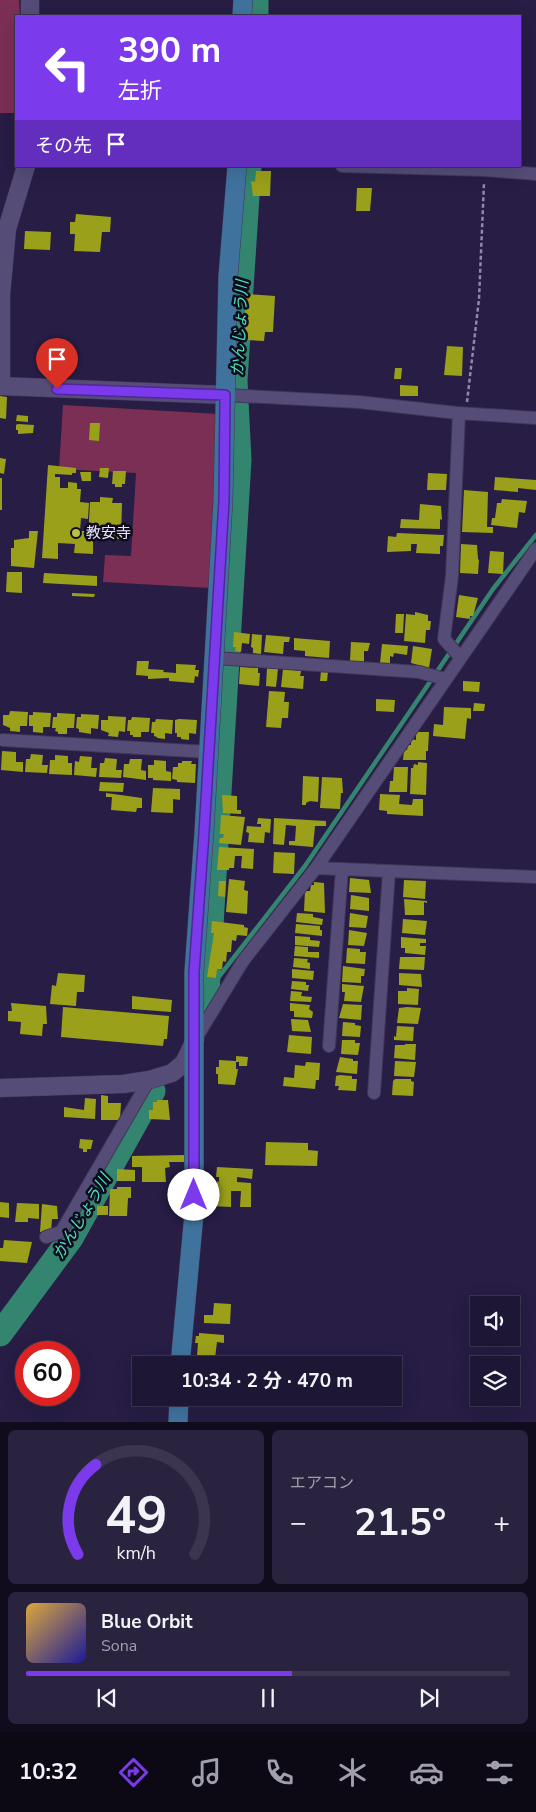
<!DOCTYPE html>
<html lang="ja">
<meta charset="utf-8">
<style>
:root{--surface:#1d1634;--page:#2a2340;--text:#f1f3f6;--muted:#a09fac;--line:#3b354f;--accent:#7c3aed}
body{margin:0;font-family:"Nunito Sans","Noto Sans JP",sans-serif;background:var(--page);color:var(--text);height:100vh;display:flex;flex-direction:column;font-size:19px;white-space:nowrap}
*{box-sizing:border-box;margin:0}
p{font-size:16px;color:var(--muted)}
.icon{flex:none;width:28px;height:28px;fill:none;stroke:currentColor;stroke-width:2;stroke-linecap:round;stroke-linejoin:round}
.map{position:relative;height:1422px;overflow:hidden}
.drawer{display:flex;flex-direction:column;gap:8px;padding:8px;background:#100c1d;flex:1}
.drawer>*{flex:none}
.top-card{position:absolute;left:15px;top:15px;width:506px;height:152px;border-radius:0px;box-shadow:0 5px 20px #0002,0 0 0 1px var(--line);background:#7c3aed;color:#fff;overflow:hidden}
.controls{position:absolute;left:470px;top:1296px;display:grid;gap:10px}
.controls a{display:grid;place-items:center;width:50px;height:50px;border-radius:0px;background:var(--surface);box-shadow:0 5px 20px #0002,0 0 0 1px var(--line);font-size:25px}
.speed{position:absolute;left:15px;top:1341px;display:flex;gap:10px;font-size:25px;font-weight:700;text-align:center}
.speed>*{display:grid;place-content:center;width:65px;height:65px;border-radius:50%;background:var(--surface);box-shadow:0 5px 20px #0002,0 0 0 1px var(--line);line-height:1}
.speed .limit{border:8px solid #d22;background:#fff;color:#111}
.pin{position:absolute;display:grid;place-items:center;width:42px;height:42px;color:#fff;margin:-51px -21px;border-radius:50% 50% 50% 0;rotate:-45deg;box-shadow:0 0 5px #0007}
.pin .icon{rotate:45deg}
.me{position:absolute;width:55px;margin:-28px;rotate:0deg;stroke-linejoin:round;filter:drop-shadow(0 0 4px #0008)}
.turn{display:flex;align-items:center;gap:18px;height:105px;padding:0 20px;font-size:22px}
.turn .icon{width:65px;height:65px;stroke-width:2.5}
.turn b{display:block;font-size:35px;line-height:42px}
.then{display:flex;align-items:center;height:48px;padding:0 20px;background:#0003;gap:10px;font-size:19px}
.big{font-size:38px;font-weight:700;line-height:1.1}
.drawer .card{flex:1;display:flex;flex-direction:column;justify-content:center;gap:8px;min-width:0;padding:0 18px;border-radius:8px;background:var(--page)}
.drawer .dial{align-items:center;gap:0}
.dial svg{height:130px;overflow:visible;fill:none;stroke:var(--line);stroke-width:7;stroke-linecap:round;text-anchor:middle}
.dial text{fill:var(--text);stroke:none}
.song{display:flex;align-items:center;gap:15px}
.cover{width:60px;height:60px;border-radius:8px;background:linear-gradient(135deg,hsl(40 70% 55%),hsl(240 70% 35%))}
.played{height:5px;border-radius:2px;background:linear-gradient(90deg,var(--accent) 55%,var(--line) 55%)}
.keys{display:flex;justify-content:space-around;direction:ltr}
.heat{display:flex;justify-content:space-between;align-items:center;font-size:28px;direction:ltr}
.drawer .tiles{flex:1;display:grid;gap:8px;grid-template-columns:1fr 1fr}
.card:last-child{grid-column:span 2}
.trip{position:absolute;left:132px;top:1356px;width:270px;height:50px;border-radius:0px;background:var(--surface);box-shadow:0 5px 20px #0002,0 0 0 1px var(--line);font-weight:700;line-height:50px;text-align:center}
.menu{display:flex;height:80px;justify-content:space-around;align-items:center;background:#0c0915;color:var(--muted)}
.menu .icon{width:35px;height:35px}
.menu .current{color:var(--accent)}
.menu b{font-size:22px;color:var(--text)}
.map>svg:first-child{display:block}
</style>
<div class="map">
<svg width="536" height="1422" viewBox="0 0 536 1422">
<rect width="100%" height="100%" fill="#271d45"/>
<path fill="#7b2f54" d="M0,0h19l1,16h-4v97h-16z
M63,405l156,9 -9,174 -107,-6 2,-27 26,1 5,-83 -77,-4z"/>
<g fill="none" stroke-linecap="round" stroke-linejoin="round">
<path stroke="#338570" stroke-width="4.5" d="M207,992l98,-126 188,-277 43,-54"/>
<path stroke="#338570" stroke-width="25" d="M256,16v-16
M204,999l3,-7 32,-532 -4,-79 14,-215
M0,1334l71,-96 82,-147"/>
</g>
<path fill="#9aa019" d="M256,171h15l-1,25h-17l-2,-15 4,1z
M357,188h15l-2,23h-14z
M76,214l35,3 -1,15h-8l-2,20 -26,-1 1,-17h-5v-12h5z
M25,231l26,1 -1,18 -26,-1z
M246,294l29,2 -2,36h-8l-1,9 -17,-1 1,-8 -4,-1z
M447,346l16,1 -1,29 -18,-1z
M395,368h7l-1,11h-7z
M400,385l18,1v10h-18z
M0,396l7,1 -1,22 -6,-1z
M17,415l11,1v6l-12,-1z
M90,423h10l-1,18 -10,-1z
M18,424l16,1 -1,8 -15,1v-4h-2v-5z
M0,458l6,1 -2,15 -4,-1z
M48,465l28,3v5h-4v2l-17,-1v3h5v11h8v-6l9,1v6h4l-1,13 9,1 -1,16 -7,-1 -1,13h7v8h6v15l-19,-1 1,-9 -17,-1v16l-16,-1z
M100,468h9l-1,10 -9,-1z
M113,471h13l-1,13h-3v3h-7v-3h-3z
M80,472h11v9h-9z
M428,473l19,1 -1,16h-19z
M495,477l41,3v10l-18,-2v4l-24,-2z
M0,478h2v32h-2z
M464,490l24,2 -1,35h6v6l-31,-1z
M100,497l13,1 -1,5h10l-1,36 -33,-1 2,-36h10z
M502,499l25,2 -2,12 -6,-1 -2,16 -26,-3 1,-7h3l2,-15h4z
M420,504l21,2 1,14 -2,-1v10l-40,-1 1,-9 18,1z
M29,531h9l-4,37 -23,-2v-18h3v-8l15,-2z
M397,533l47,2 -1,11h-3v8l-24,-1 1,-9h-6v7l-24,1 1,-16 8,1z
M461,544l16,1 1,14 1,1 -1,14 -18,-1z
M490,551l14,1 -1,22 -15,-1z
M7,572h15v21l-16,-1z
M44,573l53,3v10l-54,-3z
M72,593l23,1 -1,3 -22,-1z
M459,595l19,3 -5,18h-3v3l-14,-2z
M415,612l13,3v6h3l-1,9h-4l-1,13 -21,-2 2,-27 9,1z
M396,614h8l-1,19h-8z
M234,632l16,2 -1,10 -7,-1 -1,9 -6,-1 1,-4h-3z
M252,634l10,1 -1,19 -8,-1v-5l-2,-1z
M266,635l24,2 -1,5h-5l-1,12 -19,-2z
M294,638l36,3 -1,17 -24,-2v-5l-11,-1z
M351,642l19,1 -2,8h-4v11l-14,-1z
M382,644l26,2 -1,9 -13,-2 -1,4 -3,-1v8l-10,-1z
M413,646l19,3 -3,19 -18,-5z
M137,661h12l-1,8 16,1 -1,2 13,1v-9l20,1 -1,5h4l-1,7 -3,-1 -1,7 -25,-2v-3l-21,1v-3l-12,-1z
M240,667l18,1v5h2l-1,13 -20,-2z
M267,668l11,1 -2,18 -10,-1z
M283,669l18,2 -1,5h4l-1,13 -22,-2z
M321,671l7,1 -1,9h-7z
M463,681l17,1 -1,10 -16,-1z
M269,691l16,1 -1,10h5l-1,16h-6l-1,10 -15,-1z
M376,699l19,1 -1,12 -18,-1z
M474,703l11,1 -1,7h-11z
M444,707l27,1v11l-4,-1 -2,21 -32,-3 1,-12 9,1z
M10,711l18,1 -1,14h-7v6l-10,-1v-3l-7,-3v-10h6z
M33,712l18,1 -1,14h-7v6l-10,-1v-6h-4v-11h4z
M57,713l18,1 -1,14h-7v6h-9v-2l-3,-1 1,-3h-4l1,-11h4z
M81,714l18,1 -1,14 -7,-1v6l-12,-2v-3l-3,-1 1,-11h4z
M108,716l18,1 -1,15 -6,-1 -1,6 -10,-1 1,-3 -8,-3v-10h7z
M132,717l18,1 -1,14h-8v5h-8v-2h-3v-4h-3l1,-11h3z
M156,719l17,1 -1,14 -7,-1v6l-8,-1v-1l-3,-1v-3h-3l1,-11h3z
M179,719l18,1 -1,14 -7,-1v7l-8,-1v-2h-4v-4h-2v-13z
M416,732h13l-1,19h-2v9h-23l1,-10h3l1,-5h3v-6l5,1z
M2,751l14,1v10h7v10l-22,-2z
M31,754l12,1 -1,10h6l-1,8 -22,-1 1,-13h4z
M55,755l13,1v7h4v12l-23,-1 1,-14h5z
M80,756l12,1 -1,11h6l-1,9 -22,-2 1,-14 4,1z
M105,758l12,1 -1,11h6l-1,8 -22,-1 1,-14h4z
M130,759h12l-1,11 5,1v9l-23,-3 1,-13h5z
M154,760l12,1v10l5,1v9l-18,-1v-2h-5v-13h6z
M182,761h10l-1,3h5l-1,19 -18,-1v-2l-5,-1 1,-12h5v-4h4z
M418,762l9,1 -1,32 -16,-1 1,-26h2l1,-4 4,1z
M394,767h14l-1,25h-18l1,-11h3z
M303,776l16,1 -1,25 -8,-1 -4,2v2h-4z
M322,777l20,1 1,15h-2l-1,16 -20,-1z
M100,782l24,1 -1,9 -24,-1z
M153,788l27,1v11l-7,-1v14l-22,-1z
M106,793l36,5v10h-5l-1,4 -25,-2 1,-13h-6z
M380,794l20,1 -1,9 13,1 1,-6h10v17l-36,-2v-3l-8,-1z
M222,795l15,1v14h4v4l-18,-1z
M221,815l24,2 -4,28 -22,-2 1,-5h3l1,-4h-4z
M258,818l13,1 -1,14 -5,-1 -1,11 -16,-1 1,-9 -3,-1 1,-6 14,1v-3h-4z
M274,818l52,3v5h-11l-2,21 -24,-2v-4h6l1,-15 -10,-1 -2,20 -11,-1z
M219,847l35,2 -1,20 -12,-1 1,-12h-7l-1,12h-5v2h-12z
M274,852l21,1 -1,21 -21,-1z
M350,878l19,2 2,13 -22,-1z
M229,879l16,2 -1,9 4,1 -1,23 -21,-2z
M404,880l22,1 -1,18 -22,-2z
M219,881h7l-1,16 -7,-1z
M314,882l10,1 1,30 -21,-2 1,-20h5l1,-6h3z
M351,895l18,3v13l-19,-2z
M404,899l23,2v2l-3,-1v13h-19z
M297,913l16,1v3l10,2 -1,6 -26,-3z
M350,913l18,3 -2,12 -17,-1z
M403,919l24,2 -2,14 -23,-2z
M212,921l32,4v2l4,1 -1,8 -10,-1 -1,6 -4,-1 -1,12h-4l-1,10 -3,-1 -1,8h-5l-1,9 -9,-1 7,-44h-3z
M296,924l24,2v4h2v6l-27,-3z
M349,930l18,3 -3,13 -16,-1z
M295,936l15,1v3l10,1 -1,6 -24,-2z
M401,937l25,2v4h-6v3h6l-1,9 -20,-2v-5h-4z
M295,946l13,1v5h11v6l-25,-2z
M347,948l13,1v3h6l-1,12 -19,-1z
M400,957h25l-1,13 -25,-1z
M294,958l14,1 -1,3 3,1v6l-17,-2z
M343,966l22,3 -1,7h-3v7l-19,-1z
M292,969l22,2 -1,9 -21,-2z
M58,973l27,2 -1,17h-7l-1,14 -26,-2 2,-19 4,1z
M399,973l22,1 1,13 -23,-2z
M292,981l14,1v3h3l-1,6 -17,-2z
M342,984l22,2 -3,16 -17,-1 1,-9h-3z
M407,988l12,1 -1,16 -20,-1v-13h9z
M291,991l11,1 -1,4 11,1 -1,5 -21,-1z
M132,996l40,4 -1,12 -39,-3z
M11,1003l35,3 1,18h-4l-1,12 -22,-2 1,-12 -13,-1v-10h4z
M290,1003l20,2 -1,4 4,3 -1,6 -18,-1v-6h-4z
M343,1004l19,1 -1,15 -22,-2z
M63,1007l106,9 -2,23h-3l-1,7 -102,-9z
M407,1007l14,1 -3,16 -21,-1 2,-15z
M291,1019l17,1 3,12 -19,-1z
M343,1022l12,1v2l6,1 -1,11 -18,-1z
M397,1026l17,1 -1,14 -19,-1v-4l2,1z
M289,1035l23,2 -1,17 -24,-2z
M342,1040h13v3h5l-2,12 -17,-1z
M405,1044h11l-1,16 -21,-2 1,-13h10z
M236,1056l12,1 -1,9h-8v-4h-3z
M340,1057l13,2v2h5l-1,13 -21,-2z
M219,1060l17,1v8h2l-3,16 -17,-1v-10h-2v-7h3z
M395,1061l21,1 -2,15 -20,-1z
M306,1062l14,1 -1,17h-3l-1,9 -32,-3 1,-9 10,1 1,-13 10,1z
M340,1075l12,1v3h5l-1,12 -18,-1 1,-4h-4l1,-10z
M395,1079h16v2l3,1 -1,14 -21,-1 1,-14z
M101,1095l7,1v7h13l-1,17h-19z
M85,1098l11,1 -1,20 -31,-2v-10l20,3z
M157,1100h11l2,20 -21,-1v-9h4v-8h4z
M80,1139l13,1 -2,9h-4v3h-4v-3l-4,-1z
M266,1142l42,1v7l10,1 -1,15 -52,-1z
M185,1155v7h-16l1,5 -5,1 1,14h-24v-15h-10v-11z
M217,1167l36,2 -1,10 -15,-2v5l14,1v24h-11l1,-16h-10v16l-19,-1 -2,-14h2l1,-7 3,1 1,-5 2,1v-5h-3z
M117,1169l18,1v11h-18z
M117,1187h14v11h-3l-1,18h-18l1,-27h7z
M0,1202l9,1v15l-9,-1z
M17,1203l22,1v15l-11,-1v4h-13z
M42,1204l15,2 1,13h-6l-1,14 -11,-1z
M97,1206h11v9h-11z
M4,1240l28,2 -5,21 -27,-2v-13h3z
M214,1303l17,1 -1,20 -26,-1v-8h9z
M199,1333l25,2v8l-7,-1 -2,16 -18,-2 1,-13h-3l1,-7h3z
M136,1380h5v18h13v7h-8l1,-4h-10z"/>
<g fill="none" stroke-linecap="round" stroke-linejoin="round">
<defs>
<path id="street" d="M342,166l143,4 51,4
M225,395l134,7 98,11 79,5
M459,413l-7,163 -8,63 16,18
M215,658l204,14 26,7
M3,740l206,12
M316,868l220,9
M195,1040l48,-79 73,-93 220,-319
M329,1046l13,-177
M374,1093l15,-222
M46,1237l15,-5 88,-152"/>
<path id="secondary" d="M30,16v-16
M0,386l225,9
M1,386v-91l6,-66 19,-63
M0,1088l123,-4 26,-4 23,-7 12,-10 11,-23"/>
<path id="primary" d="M242,16l1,-16
M180,1365l14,-151v-242l10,-139 19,-332 5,-224 9,-111
M178,1422l1,-24"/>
</defs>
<use href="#street" stroke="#413658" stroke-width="14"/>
<use href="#secondary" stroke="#413658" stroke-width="19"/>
<use href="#primary" stroke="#413658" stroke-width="20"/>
<path stroke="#9089a7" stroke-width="2.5" stroke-dasharray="4 2.5" stroke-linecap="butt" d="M467,402l12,-103 5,-116"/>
<use href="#street" stroke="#554c78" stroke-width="12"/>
<use href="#secondary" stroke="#554c78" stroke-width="18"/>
<use href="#primary" stroke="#3f739e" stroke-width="19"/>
</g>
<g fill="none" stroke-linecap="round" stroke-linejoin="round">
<defs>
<path id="route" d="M57,389l168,6 -1,106 -20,332 -10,139v223"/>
</defs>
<use href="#route" stroke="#51269a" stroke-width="12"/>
<use href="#route" stroke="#7c3aed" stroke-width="9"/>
</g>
<circle fill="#b9c046" stroke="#0f0b1d" stroke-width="2" cx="76" cy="533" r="5"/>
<g text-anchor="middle" stroke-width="5" stroke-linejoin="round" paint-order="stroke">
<g font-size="15" fill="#e9e6fb" stroke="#0f0b1d" text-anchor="start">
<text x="86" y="538">教安寺</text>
</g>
<g font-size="16" font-style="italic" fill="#48e3bd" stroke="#0f0b1d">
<text transform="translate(239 328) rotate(-87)" y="6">かんじょう川</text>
<text transform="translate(81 1216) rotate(-59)" y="6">かんじょう川</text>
</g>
</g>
</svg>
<div class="controls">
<a><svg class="icon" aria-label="sound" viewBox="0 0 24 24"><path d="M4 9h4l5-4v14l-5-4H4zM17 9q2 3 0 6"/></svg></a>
<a><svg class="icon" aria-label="layers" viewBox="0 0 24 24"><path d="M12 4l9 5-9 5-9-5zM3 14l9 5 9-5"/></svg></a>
</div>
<div class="speed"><div class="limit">60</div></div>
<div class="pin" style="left:57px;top:389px;background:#d93025"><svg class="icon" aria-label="arrive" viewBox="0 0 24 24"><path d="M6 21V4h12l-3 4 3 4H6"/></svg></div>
<svg class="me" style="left:194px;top:1195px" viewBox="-20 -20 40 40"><circle r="19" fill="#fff"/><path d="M0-13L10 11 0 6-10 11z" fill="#7c3aed"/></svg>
<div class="trip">10:34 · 2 分 · 470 m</div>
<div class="top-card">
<div class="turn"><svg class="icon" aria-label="left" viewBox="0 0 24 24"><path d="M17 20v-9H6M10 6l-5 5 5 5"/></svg><div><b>390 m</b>左折</div></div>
<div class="then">その先<svg class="icon" aria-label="arrive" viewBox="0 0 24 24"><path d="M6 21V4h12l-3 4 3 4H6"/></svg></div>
</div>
</div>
<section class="drawer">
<div class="tiles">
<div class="card dial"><svg viewBox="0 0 100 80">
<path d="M14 69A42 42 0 1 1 86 69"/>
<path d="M14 69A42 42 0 0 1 25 14" stroke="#7c3aed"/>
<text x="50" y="56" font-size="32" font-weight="700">49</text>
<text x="50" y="72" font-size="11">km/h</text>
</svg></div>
<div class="card"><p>エアコン</p>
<div class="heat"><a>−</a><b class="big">21.5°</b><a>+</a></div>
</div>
<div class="card">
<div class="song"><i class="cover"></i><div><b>Blue Orbit</b><p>Sona</p></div></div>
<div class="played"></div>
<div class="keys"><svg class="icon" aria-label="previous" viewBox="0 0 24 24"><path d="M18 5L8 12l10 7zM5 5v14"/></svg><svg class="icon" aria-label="pause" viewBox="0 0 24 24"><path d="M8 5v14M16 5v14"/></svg><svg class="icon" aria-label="next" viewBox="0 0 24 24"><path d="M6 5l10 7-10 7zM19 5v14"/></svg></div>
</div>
</div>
</section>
<nav class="menu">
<b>10:32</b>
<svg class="icon current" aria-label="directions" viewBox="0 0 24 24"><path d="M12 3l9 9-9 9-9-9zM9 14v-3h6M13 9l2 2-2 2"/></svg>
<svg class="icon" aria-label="music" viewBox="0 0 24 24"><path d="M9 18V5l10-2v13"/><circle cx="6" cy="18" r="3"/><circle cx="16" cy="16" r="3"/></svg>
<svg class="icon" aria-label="phone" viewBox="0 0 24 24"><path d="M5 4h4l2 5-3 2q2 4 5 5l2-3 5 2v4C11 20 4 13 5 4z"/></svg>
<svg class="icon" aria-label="climate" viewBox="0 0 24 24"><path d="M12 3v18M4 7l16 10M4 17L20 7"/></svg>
<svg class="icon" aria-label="car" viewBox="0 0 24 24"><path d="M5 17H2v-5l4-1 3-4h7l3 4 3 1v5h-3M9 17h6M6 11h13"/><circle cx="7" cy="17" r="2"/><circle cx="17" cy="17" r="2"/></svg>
<svg class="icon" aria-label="filters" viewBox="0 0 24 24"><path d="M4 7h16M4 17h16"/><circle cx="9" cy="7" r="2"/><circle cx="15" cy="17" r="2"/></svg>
</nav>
